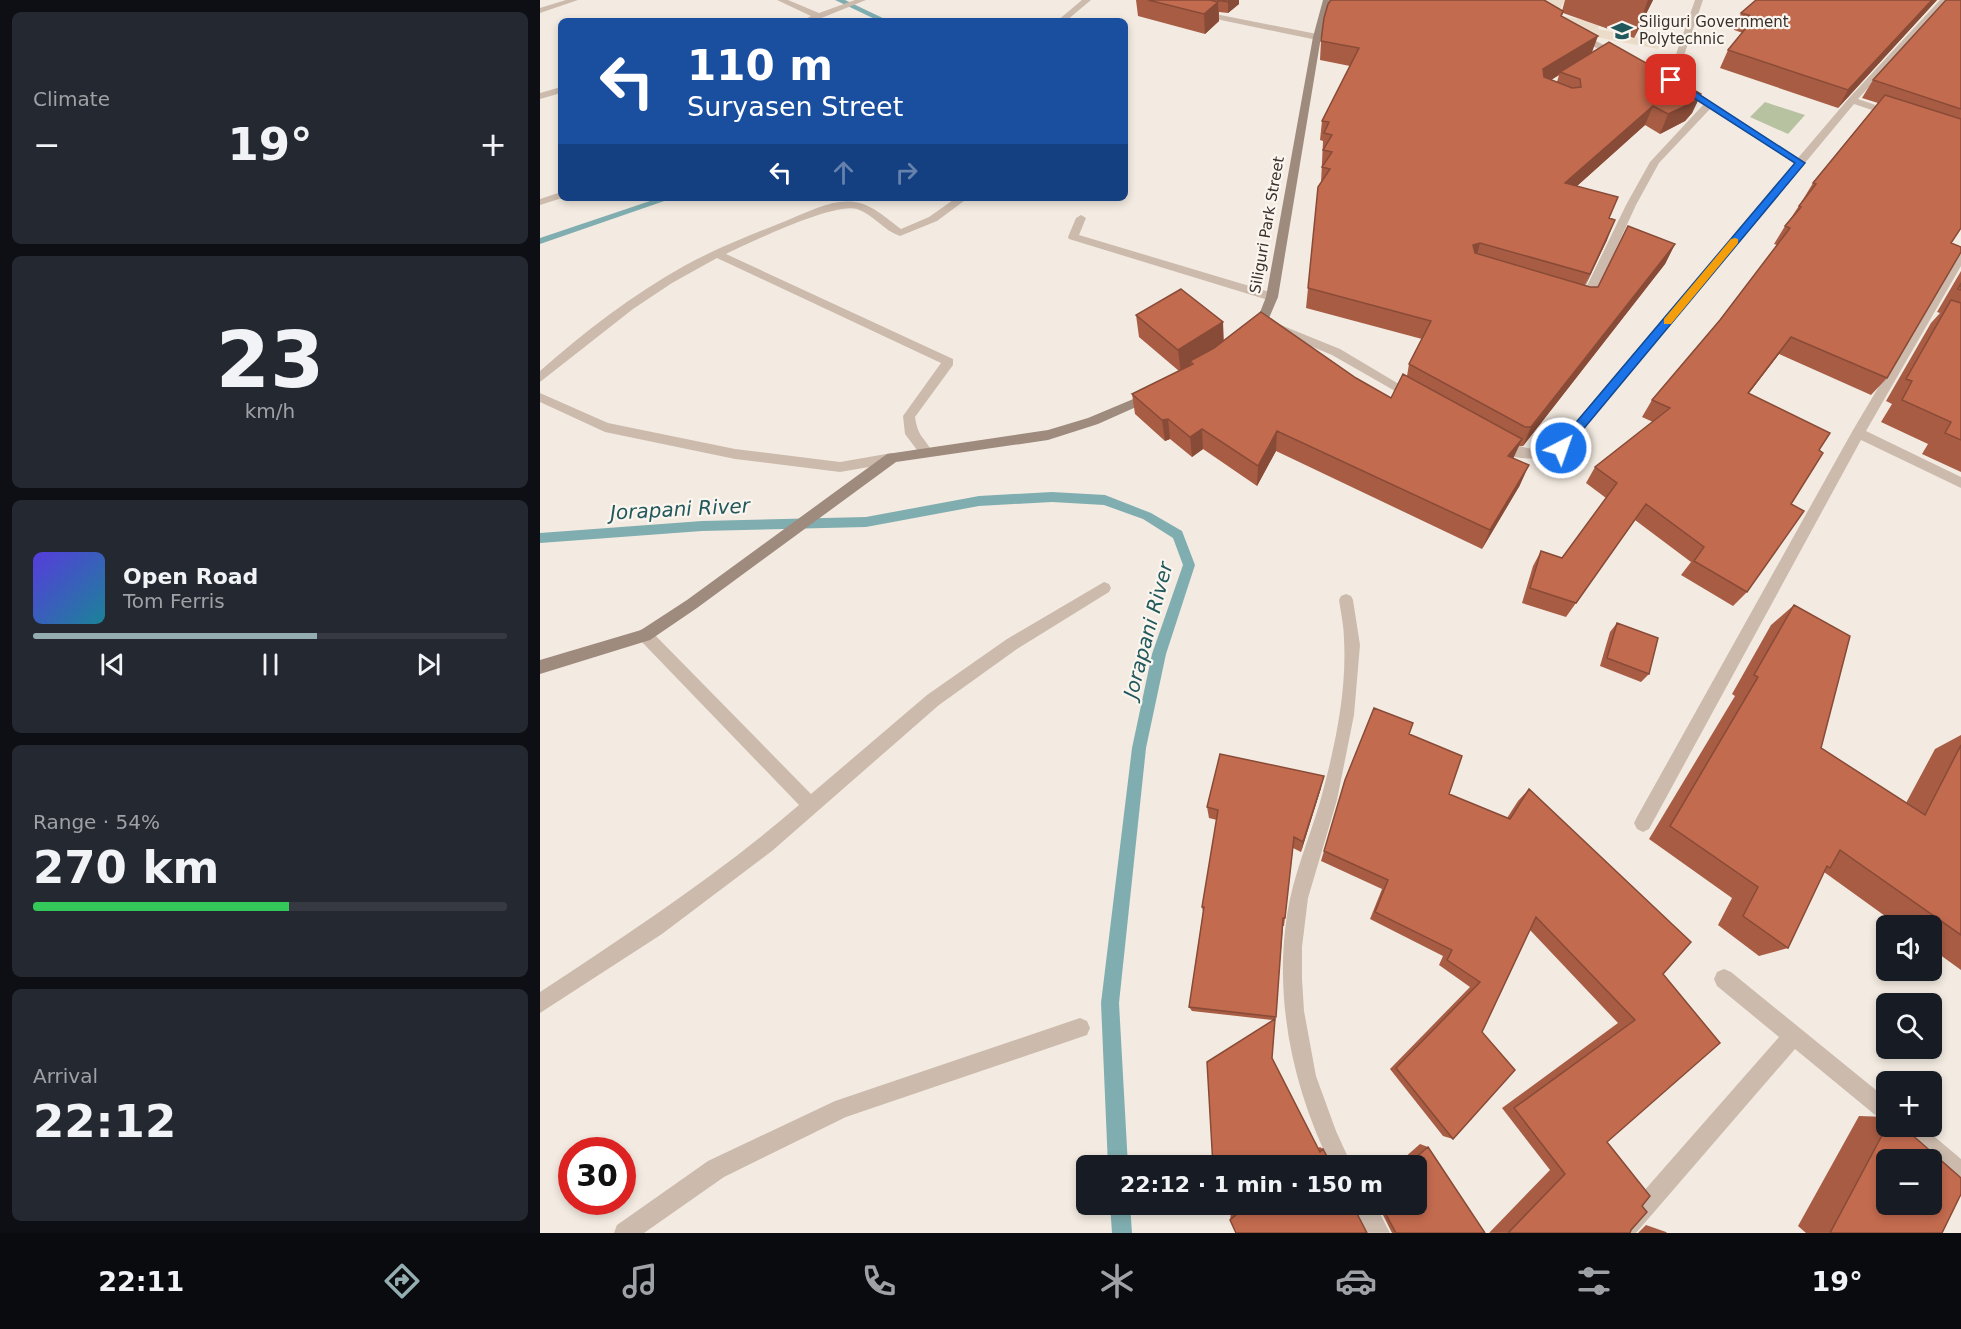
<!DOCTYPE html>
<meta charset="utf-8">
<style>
:root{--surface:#171b24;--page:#242831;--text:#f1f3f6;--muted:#9ea1a6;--line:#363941;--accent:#93adb0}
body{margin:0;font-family:"DejaVu Sans",sans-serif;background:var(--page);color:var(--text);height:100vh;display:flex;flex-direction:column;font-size:22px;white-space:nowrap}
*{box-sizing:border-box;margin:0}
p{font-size:20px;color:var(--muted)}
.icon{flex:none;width:33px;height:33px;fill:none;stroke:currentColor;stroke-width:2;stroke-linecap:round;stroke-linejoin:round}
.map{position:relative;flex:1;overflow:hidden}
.drawer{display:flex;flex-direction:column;gap:12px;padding:12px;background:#0d0f14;width:540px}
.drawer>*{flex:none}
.banner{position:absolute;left:18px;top:18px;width:570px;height:183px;border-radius:9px;box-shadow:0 3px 9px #0003;background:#1a4fa0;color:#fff;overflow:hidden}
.fabs{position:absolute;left:1336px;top:915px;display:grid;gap:12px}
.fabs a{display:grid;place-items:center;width:66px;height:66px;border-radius:9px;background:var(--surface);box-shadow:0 3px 9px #0003;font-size:30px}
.speed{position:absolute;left:18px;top:1137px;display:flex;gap:12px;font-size:30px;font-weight:700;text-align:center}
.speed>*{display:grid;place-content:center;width:78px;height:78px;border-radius:50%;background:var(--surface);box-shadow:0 3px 9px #0003;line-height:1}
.speed .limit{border:9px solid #d22;background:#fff;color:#111}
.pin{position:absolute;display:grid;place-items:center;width:51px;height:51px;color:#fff;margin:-26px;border-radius:12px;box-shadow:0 3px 9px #0006}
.me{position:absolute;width:66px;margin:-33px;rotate:41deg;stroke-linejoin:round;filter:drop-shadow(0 0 4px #0008)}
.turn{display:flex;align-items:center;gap:21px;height:126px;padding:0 30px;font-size:27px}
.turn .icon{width:78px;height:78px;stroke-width:2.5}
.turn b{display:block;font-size:42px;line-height:51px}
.lanes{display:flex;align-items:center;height:57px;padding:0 30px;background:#0003;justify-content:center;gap:30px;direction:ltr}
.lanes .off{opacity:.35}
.big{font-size:45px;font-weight:700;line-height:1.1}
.drawer .tile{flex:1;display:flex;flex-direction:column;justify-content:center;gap:9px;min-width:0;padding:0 21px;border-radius:9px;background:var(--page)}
.drawer .dial{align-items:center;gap:0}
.dial b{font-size:78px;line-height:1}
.song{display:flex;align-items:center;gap:18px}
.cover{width:72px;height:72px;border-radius:9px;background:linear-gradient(135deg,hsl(250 70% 55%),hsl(190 70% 35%))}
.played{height:6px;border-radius:3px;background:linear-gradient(90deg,var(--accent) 60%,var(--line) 60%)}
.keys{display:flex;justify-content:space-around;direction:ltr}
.heat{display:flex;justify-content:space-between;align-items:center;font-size:33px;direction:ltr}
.charge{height:9px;border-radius:4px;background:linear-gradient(90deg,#34c759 54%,var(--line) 0)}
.trip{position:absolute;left:536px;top:1155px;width:351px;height:60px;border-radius:9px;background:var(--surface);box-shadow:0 3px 9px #0003;font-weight:700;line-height:60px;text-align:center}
.dock{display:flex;height:96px;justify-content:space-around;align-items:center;background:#090b0e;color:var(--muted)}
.dock .icon{width:42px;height:42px}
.dock .current{color:var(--accent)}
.dock b{font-size:27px;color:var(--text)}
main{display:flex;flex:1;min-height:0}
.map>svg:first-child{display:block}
</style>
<main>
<section class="drawer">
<div class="tile"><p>Climate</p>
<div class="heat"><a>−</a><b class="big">19°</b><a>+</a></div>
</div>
<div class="tile dial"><b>23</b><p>km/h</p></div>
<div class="tile">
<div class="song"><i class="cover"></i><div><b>Open Road</b><p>Tom Ferris</p></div></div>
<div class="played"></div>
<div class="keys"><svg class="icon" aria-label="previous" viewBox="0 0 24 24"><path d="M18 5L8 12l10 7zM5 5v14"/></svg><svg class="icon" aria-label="pause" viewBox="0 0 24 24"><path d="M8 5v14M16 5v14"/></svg><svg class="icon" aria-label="next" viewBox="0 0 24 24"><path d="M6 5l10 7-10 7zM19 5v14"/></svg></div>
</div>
<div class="tile"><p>Range · 54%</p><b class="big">270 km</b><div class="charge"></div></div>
<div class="tile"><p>Arrival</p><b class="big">22:12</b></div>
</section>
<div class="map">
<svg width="1421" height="1233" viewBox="0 0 1421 1233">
<rect width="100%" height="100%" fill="#f3ebe1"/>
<path fill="#b7c2a1" d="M1225,102l40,13 -17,19 -38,-17z"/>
<path fill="#ebdcc9" d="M1002,0h23l-8,15 43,8 -2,6 63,13 -3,7 -67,-13 -35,-16z"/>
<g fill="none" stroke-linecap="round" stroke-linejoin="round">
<path fill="#80aeb0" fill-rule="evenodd" d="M295,0h10l44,21h-10z
M119,198h14l-133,46v-6z
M512,492l53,3 46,18 31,18 13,34 -29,89 -20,94 -27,255 9,163h-20l-7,-163 31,-255 20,-94 31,-89 -10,-27 -30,-19 -39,-14 -52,-3 -73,4 -113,21 -164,4 -162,12v-10l162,-12 164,-4 113,-21z
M570,1204h20l2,29h-20z"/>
<path fill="#ccbbad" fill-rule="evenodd" d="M26,0h12l-38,13v-5z
M237,0h11l31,13 36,-13h11l-52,21h-12l9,-5z
M542,0h9l-25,21h-9z
M1155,0h8l-27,79 122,79 51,-60 91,-98h8l-90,99 38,13v4h-6l-36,-12 -288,347c-20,9 -58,13 -73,-7l2,-3 5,-2c21,7 34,15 56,6l238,-282 -84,-54 -51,54 -23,42 -44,96 -6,4 -7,-2 -2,-3 5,-4 44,-91 24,-43 53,-57 -36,-25z
M660,11l117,23 4,3 -4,3 -120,-25v-4z
M1036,31l46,23 1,2 -7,2 -43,-22 -1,-2z
M21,87v6l-21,6v-6z
M21,192l1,6 -22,7v-6z
M416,198h12l-31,23 -37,15c-16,-5 -27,-22 -43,-27 -23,-7 -106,33 -131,45l227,105v6l-38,52c3,19 7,18 17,34l-2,3h-10l-15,-20 -2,-18 38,-53 -224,-105 -45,25 -39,26 -93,73v-11c44,-39 92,-76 144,-105 33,-18 69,-32 104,-46 20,-8 44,-21 66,-18 18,2 32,16 47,27l28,-12z
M541,215l5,3 -7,17 197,59 2,3 -2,3h-8l-199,-61 -1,-2 8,-19z
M1421,254v12l-95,165 95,46v11l-100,-48 -212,389 -6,3 -6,-3 -3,-6 3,-6 216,-387 103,-173z
M731,321l69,28 79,47 -6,4 -4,-1 -77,-44 -65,-27 -2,-3z
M0,393l68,30 127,26 105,13 52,-9 7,5 -7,5 -52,9 -105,-13 -130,-27 -65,-30z
M564,582l5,2 2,4 -2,4 -92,57 -78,56 -167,146 -110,83 -122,79v-21c89,-59 178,-117 259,-187l-159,-165 -3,-5 3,-5 5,-2 5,2 161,164 116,-99 80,-56z
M806,594l5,2 2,4 7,45 -6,70 -17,85 -29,98 -6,49v32l2,32 12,65 20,55 16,35h-21c-38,-78 -57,-165 -44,-251 6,-39 22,-76 33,-113 14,-51 27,-109 24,-162 0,-13 -3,-27 -5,-40l2,-4z
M1184,969l7,3 156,127v23l-7,-3 -85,-70 -159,184h-25l3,-8 165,-188 -62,-51 -3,-7 3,-7z
M540,1018l7,3 3,7 -3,7 -241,82 -122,60 -80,56h-30l3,-8 91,-64 127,-60z
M1355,1126h27l39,33v25l-8,-3 -21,-19v-2h-3l-31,-27z
M812,1204h23l15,29h-23z"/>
<path fill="#9f8a7e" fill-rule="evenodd" d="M783,0h8l-10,37 -43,260 -12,28 -13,9 -6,-4 10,-10 9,-23 47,-260z
M610,392l4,1 2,3 -2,3 -56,25 -50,16 -152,22 -199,146 -47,32 -110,34v-14l101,-30 46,-30 200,-146 161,-24 40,-12z"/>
</g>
<path fill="#a85c44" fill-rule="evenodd" d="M596,0h103v4l-11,9 -9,-1v9l-14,13 -67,-18z
M1025,0h88l-19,38 -71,-25 -1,3 30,36 109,42 -9,19 -7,8 -25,13 -15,-9 -68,61 33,32 -3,22 -22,45 5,2h8l77,-43 -10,20 -142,182h-4l-6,12 7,27 -38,64 -206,-98 -19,35 -54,-37 -11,8 -22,-18 -5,2 -30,-27 -3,-20 47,-23 -40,-34 -3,-22 220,63 35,20 16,-22 2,-12 13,-25 -116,-31 2,-20 13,-105 2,-42 -3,-1 2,-19 28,-55 -30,-6 1,-19 241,-30zM1019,75l-2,7 -6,-2z
M1397,0l-99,108 -118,-40 8,-18 15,-17 -9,-3 7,-17z
M1421,0v228l-10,15 -64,135 -16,17 -92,-41 -30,39 70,57 -72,142 -14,14 -52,-31 10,-13 -56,-42 -69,97 -44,-14 11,-37 8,-15 21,7 44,-60 -20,-15 9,-16 58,-45 -11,-5 10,-17 68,-80 57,-75 -3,-1 11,-18 6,-8 11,-17 11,-18 65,-80 -16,-5 11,-18z
M1421,271v201l-39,-18 6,-10 -47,-22 11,-18 -6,-3 45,-78 9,-10 -3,-1z
M1254,605l27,143 85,55 29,-54 26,-14v235l-29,-21v-23h-33l-75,-54 -36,76 -29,8 -41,-31 14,-27 -83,-59 86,-143 -3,-2 39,-69z
M1077,623l32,51 -8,8 -41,-16 10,-34z
M869,734l40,60 58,24 11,-17 11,-12 134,185 -56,168 35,64 -12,27h-141l61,-63 -48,-62 116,-85 -88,-93 -48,102 -29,107 -10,-3 -53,-67 80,-82 -31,-22 4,-9 -73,-37 12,-30 -61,-28 24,-81z
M781,788l-20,64 -8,-4 -8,70 -1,8h-1l-11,132 46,90 2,-1 3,2 9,17h-119l60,-146 -81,-9 -3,-4 14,-95 -1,-5 15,-87 -8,-2 -2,-11z
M1319,1116l28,1v9l55,107h-136l-8,-7z
M880,1144l8,3 57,86h-93l-12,-24 -23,-2 -2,-3h61v-38h-21z
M812,1204l-122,16 1,-7 4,-3z
M1106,1225l20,7 1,1h-29z"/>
<path fill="#884b37" d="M690,0h9v4l-11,9v-11z
M1108,0h5l-19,38z
M1392,0h5l-99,108 10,-18z
M678,2l1,19 -14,13 -1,-20z
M1058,36l-7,19 -31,17 -1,3 -21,13 5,-19z
M1161,94l-9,19 -7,8 -25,13 8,-20z
M1113,106l-8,19 -87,78 7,-20z
M1075,220l-8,20 -25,53 8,-19z
M940,243l-5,20 -2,-18z
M1135,244l-10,20 -142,182 8,-19z
M683,322l1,23 -34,16 1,5 -10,7 -3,-23z
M1251,337l-12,17 -43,56 12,-17z
M628,419l2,20 -5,2 -3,-21z
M662,429l1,20 -11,8 -2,-20z
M737,431l-1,20 -19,35 1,-20z
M982,439l-9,20 -5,-3z
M989,465l-9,20 -38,64 8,-19z
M784,776l-3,12 -20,64 2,-10z"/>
<path fill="#c36b4f" stroke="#884b37" stroke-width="1.5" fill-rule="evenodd" d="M608,0h62l8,2 -14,12z
M677,0h13l-2,2z
M791,0h213l19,11 -2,5 37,20 -55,33 1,8 28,11 9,-1 -1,-8 -20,-7 49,-30 92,52 -7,8 -26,12 -15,-8 -88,77 53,14 -9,21 6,2 -25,54 -110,-31 -7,2 2,8 115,34h8l30,-61 47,18 -144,183h-6l-116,-63 22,-43 -123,-33 10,-101 12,-18 -8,-2 10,-15 -9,-2 9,-15 -8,-2 5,-11 -7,-1 37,-73 -38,-7 3,-23 4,-14z
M1216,0h176l-84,90 -120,-40 27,-33 -14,-4z
M1406,0h15v109l-88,-29z
M1345,95l76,24v109l-10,15 10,4v5l-74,126 -96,-41 -43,56 82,40 -11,17 4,3 -32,51 13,7 -57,81 -53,-31 10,-14 -58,-43 -70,99 -46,-15 11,-37 21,7 55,-75 -22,-16 75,-59 -18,-8 68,-80 70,-92 -5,-2 16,-19 -2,-1 17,-22 -3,-1z
M1421,283v7l-3,-1z
M641,289l42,33 -45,28 -42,-35z
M1411,300l10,3v137l-16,-7 6,-11 -49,-22 10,-19 -6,-2z
M721,312l95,66 35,20 12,-24 119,65 -14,17 21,9 -39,65 -213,-99 -19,35 -56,-37 -12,8 -22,-18 -6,1 -30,-26 61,-30 -3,-3 24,-13z
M1254,605l56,31 -29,112 104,67 36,-70v190l-121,-85 -10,18 -3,-2 -39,82 -45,-32 15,-29 -88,-61 88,-149 -4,-2z
M1077,623l41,15 -9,36 -42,-16z
M834,708l39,15 -4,11 53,22 -13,38 61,25 19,-30 162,153 -28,32 57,69 -113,99 43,54 -8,10 5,6 -16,18 -1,3h-122l57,-59 -51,-66 121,-88 -99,-103 -54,115 33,38 -62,69 -57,-71 84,-86 -33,-22 5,-10 -77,-38 13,-32 -64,-29 21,-71z
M680,754l104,22 -21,66 -9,-5 -9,81h-2l-7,99 -87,-10 15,-100h-2l16,-97 -11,-3z
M735,1019l-3,39 48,94 3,-3 9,17h-119l-6,-104z
M1347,1126h15l59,52v16l-19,39h-112zM1347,1160h45v44h-45z
M888,1147l57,86h-89l-13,-24 -26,-2 4,-3h55v-38h-10z
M693,1204h119l15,29h-131l-6,-13 7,-6z"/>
<path fill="#1a73e8" stroke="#114b97" stroke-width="1.5" d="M1129,78h5l131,85 -240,288 -4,1 -6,-4 2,-3 238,-282 -126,-81z"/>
<path fill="#f59e0b" d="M1195,238l3,1v4l-67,81h-7v-5l67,-80z"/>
<defs>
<symbol id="university-bare" viewBox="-9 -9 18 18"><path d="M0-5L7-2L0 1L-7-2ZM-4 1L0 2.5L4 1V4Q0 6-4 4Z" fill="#21585b" stroke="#faf5ee" stroke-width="2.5" paint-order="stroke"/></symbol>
</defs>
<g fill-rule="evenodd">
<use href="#university-bare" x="1067" y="16" width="30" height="30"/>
</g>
<g text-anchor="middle" stroke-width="4.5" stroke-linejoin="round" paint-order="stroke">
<g font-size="15" fill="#3a302b" stroke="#faf5ee" text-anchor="start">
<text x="1099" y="27">Siliguri Government<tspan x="1099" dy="17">Polytechnic</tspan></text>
</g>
<g font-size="15" fill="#3a302b" stroke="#faf5ee">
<text transform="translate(727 225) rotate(-80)" y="5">Siliguri Park Street</text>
</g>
<g font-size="20" font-style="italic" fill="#21585b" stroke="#faf5ee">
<text transform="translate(140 509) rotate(-3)" y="7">Jorapani River</text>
<text transform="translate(608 630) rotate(-75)" y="7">Jorapani River</text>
</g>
</g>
</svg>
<div class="fabs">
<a><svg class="icon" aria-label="sound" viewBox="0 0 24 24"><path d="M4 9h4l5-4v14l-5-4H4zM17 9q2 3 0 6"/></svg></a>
<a><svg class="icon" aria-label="search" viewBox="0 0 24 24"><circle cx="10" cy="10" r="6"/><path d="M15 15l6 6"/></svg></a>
<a>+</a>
<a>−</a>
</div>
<div class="speed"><div class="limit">30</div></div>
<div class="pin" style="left:1131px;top:80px;background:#d93025"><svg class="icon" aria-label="arrive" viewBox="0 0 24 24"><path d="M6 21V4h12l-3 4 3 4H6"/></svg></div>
<svg class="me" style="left:1021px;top:448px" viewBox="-20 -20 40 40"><circle r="17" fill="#1a73e8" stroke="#fff" stroke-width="3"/><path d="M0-11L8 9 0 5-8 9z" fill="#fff"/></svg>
<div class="trip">22:12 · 1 min · 150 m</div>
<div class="banner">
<div class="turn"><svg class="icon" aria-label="left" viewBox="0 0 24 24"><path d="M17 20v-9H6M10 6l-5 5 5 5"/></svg><div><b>110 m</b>Suryasen Street</div></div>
<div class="lanes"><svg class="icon" aria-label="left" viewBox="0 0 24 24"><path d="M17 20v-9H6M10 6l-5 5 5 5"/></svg><svg class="icon off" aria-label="ahead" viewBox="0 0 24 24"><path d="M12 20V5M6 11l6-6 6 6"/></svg><svg class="icon off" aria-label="right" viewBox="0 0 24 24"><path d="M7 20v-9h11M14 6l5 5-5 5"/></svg></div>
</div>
</div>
</main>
<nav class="dock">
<b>22:11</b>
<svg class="icon current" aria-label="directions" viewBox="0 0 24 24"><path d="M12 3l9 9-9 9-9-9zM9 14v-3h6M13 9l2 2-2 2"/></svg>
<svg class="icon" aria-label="music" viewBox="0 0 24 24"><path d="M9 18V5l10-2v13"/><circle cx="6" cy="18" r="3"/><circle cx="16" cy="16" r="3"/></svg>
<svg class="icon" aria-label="phone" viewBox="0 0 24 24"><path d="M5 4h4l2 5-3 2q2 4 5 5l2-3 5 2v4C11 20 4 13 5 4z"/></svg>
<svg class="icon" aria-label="climate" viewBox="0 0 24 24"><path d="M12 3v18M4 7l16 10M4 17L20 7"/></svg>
<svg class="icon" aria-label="car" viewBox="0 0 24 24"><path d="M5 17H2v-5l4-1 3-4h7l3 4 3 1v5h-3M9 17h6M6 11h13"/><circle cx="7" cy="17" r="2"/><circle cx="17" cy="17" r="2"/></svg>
<svg class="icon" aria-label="filters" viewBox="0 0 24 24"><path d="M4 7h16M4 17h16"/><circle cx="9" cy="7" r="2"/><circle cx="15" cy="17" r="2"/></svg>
<b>19°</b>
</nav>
